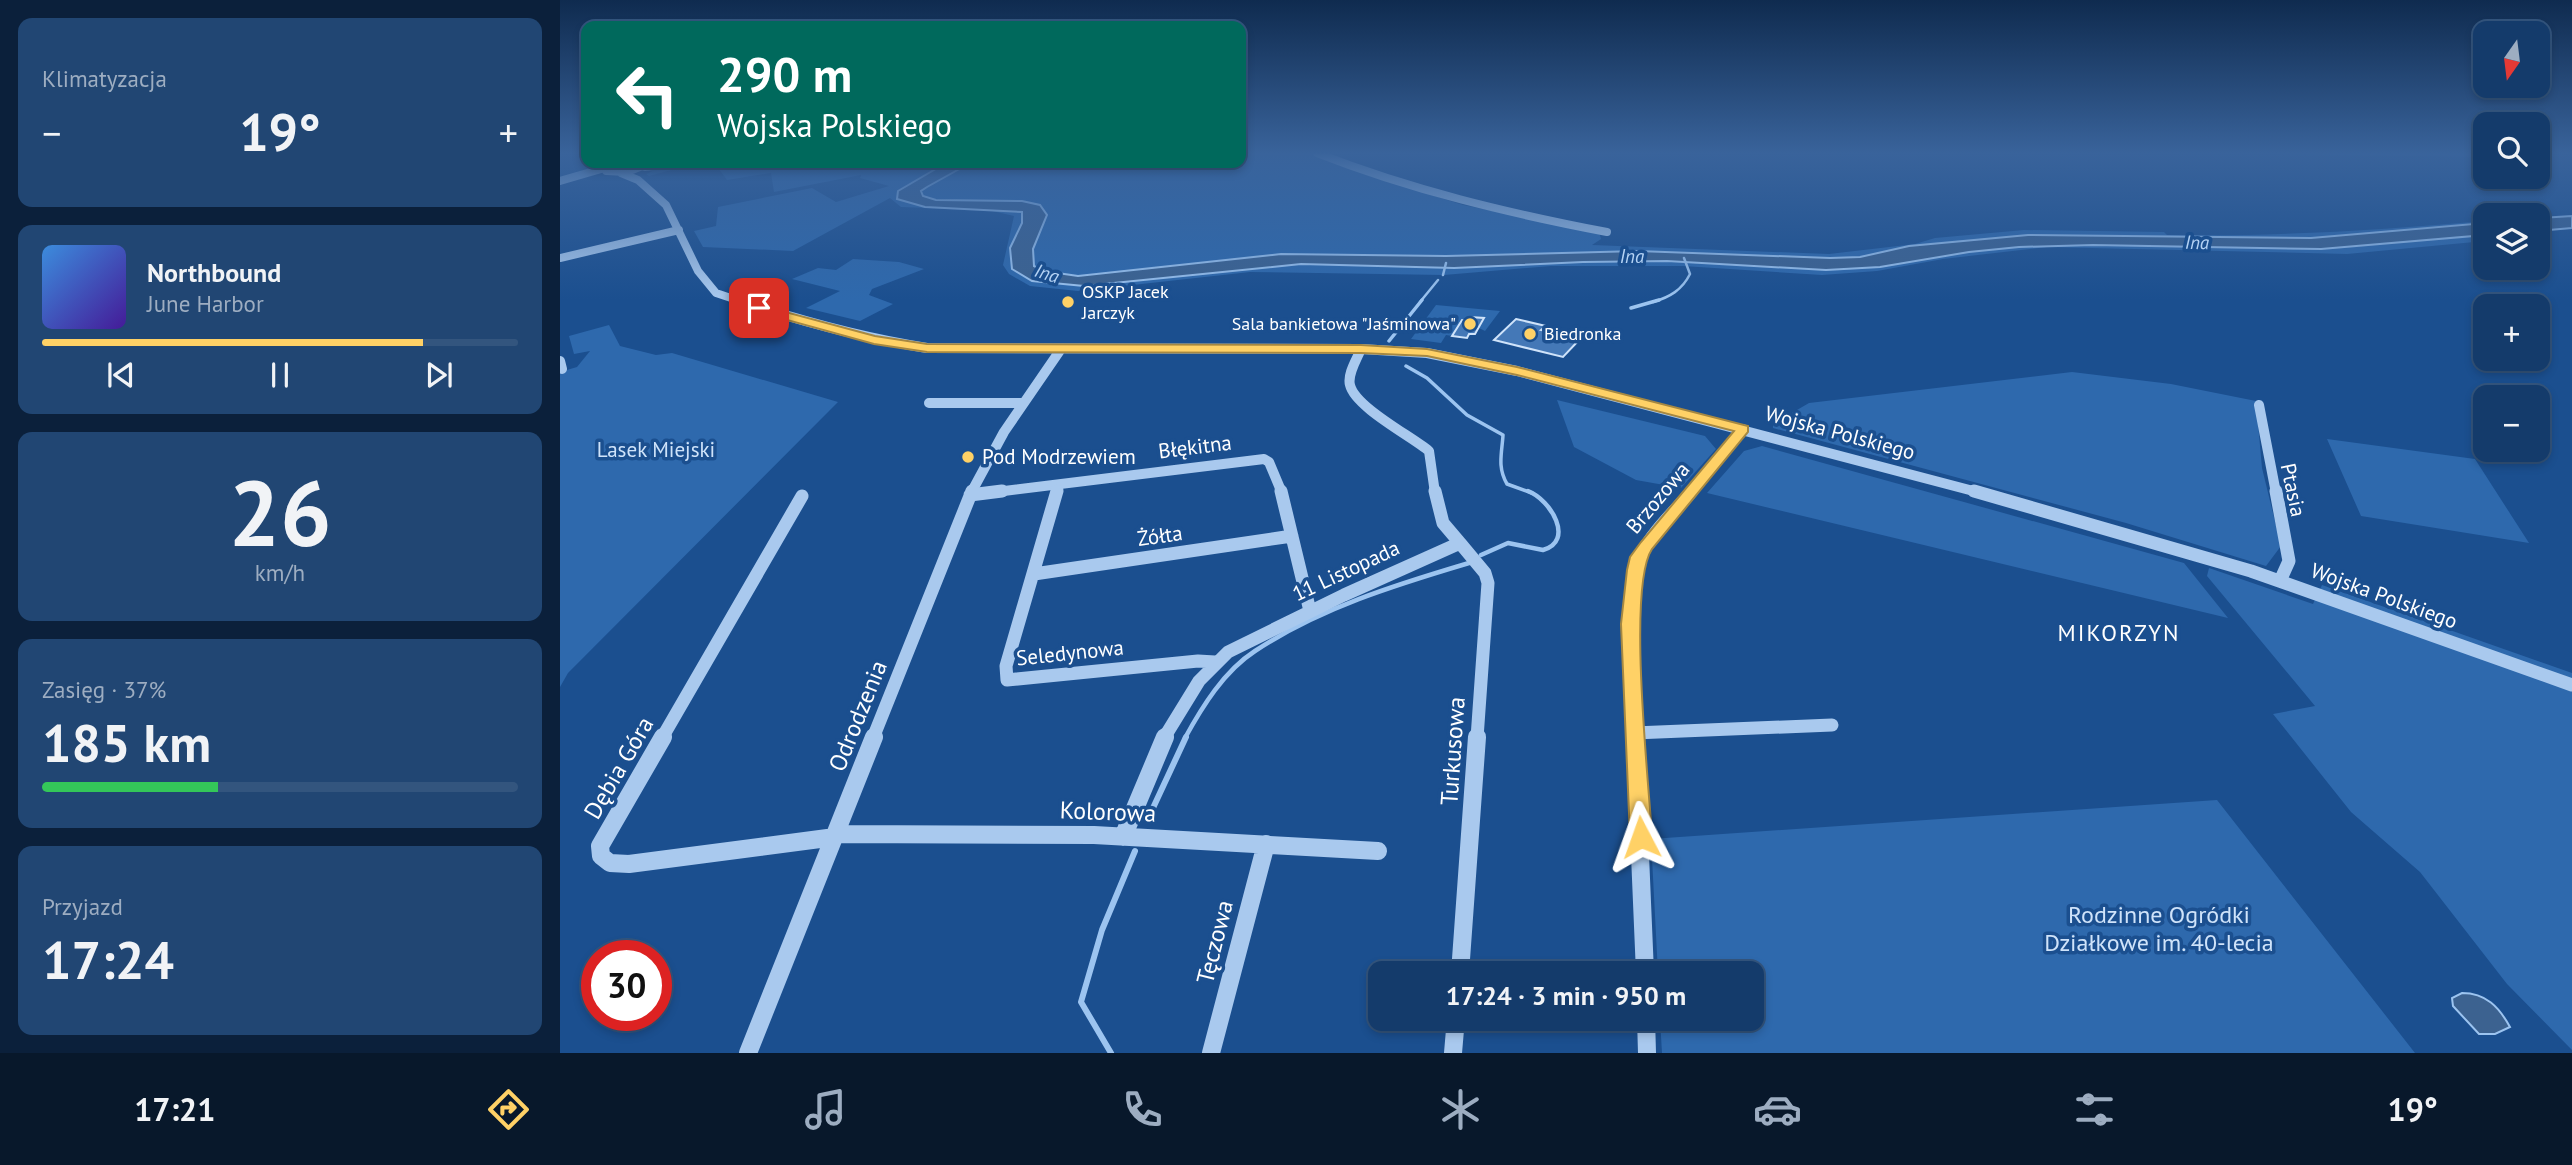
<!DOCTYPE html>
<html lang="pl">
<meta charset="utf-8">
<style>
:root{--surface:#143b6b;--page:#214673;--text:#f1f3f6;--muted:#9dadc1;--line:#33557e;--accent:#ffd166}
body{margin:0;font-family:"PT Sans",sans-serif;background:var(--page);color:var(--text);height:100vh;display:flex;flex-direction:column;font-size:26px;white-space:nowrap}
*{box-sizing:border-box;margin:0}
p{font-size:23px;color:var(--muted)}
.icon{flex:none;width:38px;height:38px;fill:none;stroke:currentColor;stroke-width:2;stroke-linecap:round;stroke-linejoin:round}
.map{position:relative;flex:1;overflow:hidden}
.drawer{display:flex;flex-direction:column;gap:18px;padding:18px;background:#0b203b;width:560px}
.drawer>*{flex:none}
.banner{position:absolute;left:21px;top:21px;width:665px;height:147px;border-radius:14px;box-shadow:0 4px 10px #0003,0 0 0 2px var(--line);background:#00695c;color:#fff;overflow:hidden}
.needle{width:46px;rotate:194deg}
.buttons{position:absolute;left:1913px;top:21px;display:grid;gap:14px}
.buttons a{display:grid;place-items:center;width:77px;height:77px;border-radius:14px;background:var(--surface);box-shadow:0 4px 10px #0003,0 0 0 2px var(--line);font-size:35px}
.speed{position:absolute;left:21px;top:940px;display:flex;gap:14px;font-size:35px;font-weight:700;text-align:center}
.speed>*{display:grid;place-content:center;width:91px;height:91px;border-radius:50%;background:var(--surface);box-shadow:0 4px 10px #0003,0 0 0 2px var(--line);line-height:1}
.speed .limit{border:10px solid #d22;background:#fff;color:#111}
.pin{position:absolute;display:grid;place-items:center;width:60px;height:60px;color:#fff;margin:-30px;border-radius:14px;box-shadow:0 4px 10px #0006}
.me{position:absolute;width:77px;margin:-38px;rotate:356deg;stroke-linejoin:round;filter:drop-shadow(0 0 5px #0008)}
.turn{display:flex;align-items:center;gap:24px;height:147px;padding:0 21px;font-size:32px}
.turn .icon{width:91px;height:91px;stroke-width:2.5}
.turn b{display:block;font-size:49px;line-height:60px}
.big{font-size:52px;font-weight:600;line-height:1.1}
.drawer .card{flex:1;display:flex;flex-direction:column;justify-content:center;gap:10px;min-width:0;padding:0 24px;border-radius:14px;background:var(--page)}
.drawer .dial{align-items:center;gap:0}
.dial b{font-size:91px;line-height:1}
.song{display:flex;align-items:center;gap:21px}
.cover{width:84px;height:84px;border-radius:10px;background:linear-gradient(135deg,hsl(210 70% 55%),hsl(260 70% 35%))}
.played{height:7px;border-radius:4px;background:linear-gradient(90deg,var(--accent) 80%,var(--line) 80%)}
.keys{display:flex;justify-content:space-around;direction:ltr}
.heat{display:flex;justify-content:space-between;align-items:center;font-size:38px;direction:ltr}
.charge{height:10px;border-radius:5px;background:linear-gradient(90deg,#34c759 37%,var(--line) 0)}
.trip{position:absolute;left:808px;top:961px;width:396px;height:70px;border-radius:14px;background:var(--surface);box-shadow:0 4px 10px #0003,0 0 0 2px var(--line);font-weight:600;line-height:70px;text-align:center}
.menu{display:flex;height:112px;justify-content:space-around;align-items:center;background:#08182b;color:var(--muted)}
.menu .icon{width:49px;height:49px}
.menu .current{color:var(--accent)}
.menu b{font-size:32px;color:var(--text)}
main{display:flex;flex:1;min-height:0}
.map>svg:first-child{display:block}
</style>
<main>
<section class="drawer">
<div class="card"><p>Klimatyzacja</p>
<div class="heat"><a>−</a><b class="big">19°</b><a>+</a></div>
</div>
<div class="card">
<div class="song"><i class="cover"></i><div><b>Northbound</b><p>June Harbor</p></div></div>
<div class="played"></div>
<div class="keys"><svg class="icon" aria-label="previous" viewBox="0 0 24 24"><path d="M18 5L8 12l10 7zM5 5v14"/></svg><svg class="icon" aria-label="pause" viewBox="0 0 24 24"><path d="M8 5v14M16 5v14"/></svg><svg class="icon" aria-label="next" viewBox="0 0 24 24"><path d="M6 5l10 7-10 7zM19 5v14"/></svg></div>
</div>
<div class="card dial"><b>26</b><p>km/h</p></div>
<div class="card"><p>Zasięg · 37%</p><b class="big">185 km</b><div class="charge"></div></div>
<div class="card"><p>Przyjazd</p><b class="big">17:24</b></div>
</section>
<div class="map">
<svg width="2012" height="1053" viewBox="0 0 2012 1053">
<rect width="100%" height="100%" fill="#1b4f8f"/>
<path fill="#2e69ad" d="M681,153h70l45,18 107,34 136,27 2,7 -9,6 237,9 86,-10 20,-6 89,-8 140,2 3,3c107,2 212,-5 318,-14v20l-138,13 -300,-7 -104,12 -66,12 -55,4 -139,-9h-132l-107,9 -194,-3 -172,19 -48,-5 -21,-12 -6,-9 11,-49 -26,-6 -87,-3 -11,-9 -97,53 -90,-4 -9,-16 22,-5 2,-19 94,-19 24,14 53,-16 -29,-8 1,-3 -87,17 -3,-19 -44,7 -11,-15 -30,1 -37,10 -3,-2 20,-9 40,-2h535z
M1639,153h286v4z
M293,259l46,3 25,7 -52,20 -3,6 24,9 -33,17 -54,-13 34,-17 -48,-12 26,-11 18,2z
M876,305l64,6 -15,20 -6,-3 5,-10c-18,-2 -23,3 -32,18l-6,-1 -5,8 -30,-4z
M49,325l11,21 36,9 16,-2 166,49 -270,271 -8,14v-315l17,-5 13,-16 -16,3 -5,-18z
M1512,372l99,12 85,17 6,67 19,78 -15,20 -140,-43 -353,-95v-4l36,-21z
M997,400l148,36 11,13 -35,39 -45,-8 -62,-33z
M1767,439l148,20 54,84 -168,-27z
M1202,446l422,117 44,55 -521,-125 37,-42z
M1649,568l104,36 9,-19 250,88v377l-65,-66 -87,-112 -69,-60 -78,-98 42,-8 -108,-130z
M1657,800l198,253h-753l-2,-34 92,-1v-45h-94l-7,-134z"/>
<path fill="#3c6290" stroke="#9cc4f0" stroke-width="2" d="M386,163h24l-43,24 -6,4 2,5 13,4 86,1 18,4 7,10 -14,34 1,17 10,5 34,5 203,-22 165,2 192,-5 192,7 30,-1 49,-11 119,-11 283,3 174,-15v12l-164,14 -228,-4 -74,2 -50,5 -89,15 -54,3 -159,-9 -84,1 -129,6 -153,-4 -217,22 -52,-5 -20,-12 -2,-21 12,-25v-11l-97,-5 -28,-8 1,-8z
M2012,216v12l-34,3v-13z
M1902,993c24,0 37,14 48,34l-15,7h-16l-26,-28 -1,-8z"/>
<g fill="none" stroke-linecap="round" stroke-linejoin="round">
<path stroke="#9cc4f0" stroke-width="2.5" d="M883,275l3,-12
M860,302l18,-22
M1093,302c17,-5 29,-12 37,-28l-6,-16"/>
<path stroke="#9cc4f0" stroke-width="3.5" d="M1071,308l28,-8
M829,341l33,-41
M846,366l21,12 40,37 36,20c-1,18 -6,32 4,49l25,9"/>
<path stroke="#9cc4f0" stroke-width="4.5" d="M921,555l27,-12 35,7c32,-9 8,-50 -15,-59
M625,738c17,-31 39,-67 70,-87 65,-43 140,-66 214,-88"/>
<path stroke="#9cc4f0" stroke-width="6" d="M593,808l33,-71
M551,1053l-30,-51 21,-72 33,-79"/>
</g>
<path fill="#4478b7" stroke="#cfe3fa" stroke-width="2" d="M909,317l15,1 -9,16h-6l-2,4 -15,-2 10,-16 5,1z
M956,319l30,7 -5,4 39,9 -17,18 -69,-17z"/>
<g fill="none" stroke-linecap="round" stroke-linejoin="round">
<path stroke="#a9c9ee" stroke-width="8" d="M757,153c94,37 191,60 290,79
M59,163l-13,8 21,1 23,-9
M85,167l34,-4
M61,173l17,7 28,25 32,66 18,22 27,9
M0,181l48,-14
M0,258l119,-28"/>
<path stroke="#a9c9ee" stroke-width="10" d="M177,300c63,21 125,38 190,48l434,1 66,4 90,18 464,122
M801,349c-4,10 -14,25 -11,36 5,22 61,51 79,66l6,42
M0,361l2,8
M369,403h94
M1699,405l17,88
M411,493l33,-61 57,-83
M428,493l276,-34 5,3 13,31
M497,493l2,-8
M1130,493l53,-64"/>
<path stroke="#a9c9ee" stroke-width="13" d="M497,491l-51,175 1,14 191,-19 17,1
M721,491l29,120
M1414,491l277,80 321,114
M1716,491l13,70 -9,20
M410,495l32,-4
M900,543l25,30 3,10 -11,155
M474,574l258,-38
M1074,733l198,-8
M102,738l140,-242
M313,738l99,-247
M604,738l35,-57 29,-29 116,-57 116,-52 -17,-20 -8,-32
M1075,738c-2,-49 -15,-139 6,-183 11,-23 34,-44 51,-64"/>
<path stroke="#a9c9ee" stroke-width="18" d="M103,737l-63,109 1,10 9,7 19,1 206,-27
M1075,737l10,236
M276,834l258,1 284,16
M563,837l42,-100
M900,973l17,-236
M1086,1018l1,35
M188,1053l126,-316
M651,1053l55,-209
M893,1053l3,-35"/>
</g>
<linearGradient id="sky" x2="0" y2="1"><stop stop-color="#0f2b4f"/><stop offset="0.51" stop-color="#39639b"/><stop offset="1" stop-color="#39639b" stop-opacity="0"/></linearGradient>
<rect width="2012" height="300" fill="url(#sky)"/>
<path fill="#ffd166" stroke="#a68842" stroke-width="2" d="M199,305l116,31 52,8 434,1 66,4 90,18 231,59v6l-96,117c-25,38 -3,234 0,288l-3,6 -8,3 -7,-3 -4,-6 -9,-213 6,-54 3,-13 11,-15 93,-111 -217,-56 -90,-19 -66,-3 -434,-1 -53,-8 -119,-33 -2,-3z"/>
<g fill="#ffd166" stroke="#1b4f8f" stroke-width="2.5">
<circle cx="508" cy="302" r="7"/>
<circle cx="910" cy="324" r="7"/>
<circle cx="970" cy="334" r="7"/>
<circle cx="408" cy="457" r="7"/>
</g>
<g text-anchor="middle" stroke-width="7" stroke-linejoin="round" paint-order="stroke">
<g font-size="18" fill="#fff" stroke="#1b4f8f" text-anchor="start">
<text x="522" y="298">OSKP Jacek<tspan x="522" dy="21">Jarczyk</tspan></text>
<text x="896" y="330" text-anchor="end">Sala bankietowa "Jaśminowa"</text>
<text x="984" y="340">Biedronka</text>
</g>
<g font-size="19" font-style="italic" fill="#b5d3f5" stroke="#1b4f8f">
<text transform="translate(1637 242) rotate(1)" y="7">Ina</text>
<text x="1072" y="263">Ina</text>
<text transform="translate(487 273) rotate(18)" y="7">Ina</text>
</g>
<g font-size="21" fill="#fff" stroke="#1b4f8f">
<text transform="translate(1280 433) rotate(15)" y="7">Wojska Polskiego</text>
<text transform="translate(635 447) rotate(-7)" y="7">Błękitna</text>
<text transform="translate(1733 490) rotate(78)" y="7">Ptasia</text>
<text transform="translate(1098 498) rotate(-50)" y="7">Brzozowa</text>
<text transform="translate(600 536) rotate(-8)" y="7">Żółta</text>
<text transform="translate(786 571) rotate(-25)" y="7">11 Listopada</text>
<text transform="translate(1824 596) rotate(20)" y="7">Wojska Polskiego</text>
<text transform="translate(510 653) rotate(-6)" y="7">Seledynowa</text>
</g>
<g font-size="21" fill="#cfe3fa" stroke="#1b4f8f">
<text x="96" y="457">Lasek Miejski</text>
</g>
<g font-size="21" fill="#fff" stroke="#1b4f8f" text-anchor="start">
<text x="422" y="464">Pod Modrzewiem</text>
</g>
<g font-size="23" letter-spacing="2" fill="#fff" stroke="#1b4f8f">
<text x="1559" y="641">MIKORZYN</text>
</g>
<g font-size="24" fill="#fff" stroke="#1b4f8f">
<text transform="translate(298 716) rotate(-68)" y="8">Odrodzenia</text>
<text transform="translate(893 751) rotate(-86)" y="8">Turkusowa</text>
<text transform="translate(59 768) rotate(-60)" y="8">Dębia Góra</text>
<text transform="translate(548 812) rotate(2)" y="8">Kolorowa</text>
<text transform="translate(655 942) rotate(-76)" y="8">Tęczowa</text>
</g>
<g font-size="24" fill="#cfe3fa" stroke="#1b4f8f">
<text x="1599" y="923">Rodzinne Ogródki<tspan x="1599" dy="28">Działkowe im. 40-lecia</tspan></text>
</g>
</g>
</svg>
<div class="buttons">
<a><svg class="needle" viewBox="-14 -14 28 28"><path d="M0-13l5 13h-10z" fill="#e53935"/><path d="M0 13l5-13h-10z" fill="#9dadc1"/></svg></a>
<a><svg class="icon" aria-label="search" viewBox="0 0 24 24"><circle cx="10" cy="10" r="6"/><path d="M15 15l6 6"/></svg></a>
<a><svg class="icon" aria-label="layers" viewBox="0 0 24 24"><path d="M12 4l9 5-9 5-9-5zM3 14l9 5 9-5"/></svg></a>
<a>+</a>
<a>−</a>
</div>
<div class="speed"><div class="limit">30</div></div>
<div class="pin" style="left:199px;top:308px;background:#d93025"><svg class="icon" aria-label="arrive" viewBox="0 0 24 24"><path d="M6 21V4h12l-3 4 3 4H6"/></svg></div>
<svg class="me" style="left:1081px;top:837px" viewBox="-20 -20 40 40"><path d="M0-17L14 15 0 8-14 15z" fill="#ffd166" stroke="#fff" stroke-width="4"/></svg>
<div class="trip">17:24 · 3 min · 950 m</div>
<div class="banner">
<div class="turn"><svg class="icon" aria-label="left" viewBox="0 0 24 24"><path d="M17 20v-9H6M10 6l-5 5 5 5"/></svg><div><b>290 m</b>Wojska Polskiego</div></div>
</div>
</div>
</main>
<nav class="menu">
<b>17:21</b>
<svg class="icon current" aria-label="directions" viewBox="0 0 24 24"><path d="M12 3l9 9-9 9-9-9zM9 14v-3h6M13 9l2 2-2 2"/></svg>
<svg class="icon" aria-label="music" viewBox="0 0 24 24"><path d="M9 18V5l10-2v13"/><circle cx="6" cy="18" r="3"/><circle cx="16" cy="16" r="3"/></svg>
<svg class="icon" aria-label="phone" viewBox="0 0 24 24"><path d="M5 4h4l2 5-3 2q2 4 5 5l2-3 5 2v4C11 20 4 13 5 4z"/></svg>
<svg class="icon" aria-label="climate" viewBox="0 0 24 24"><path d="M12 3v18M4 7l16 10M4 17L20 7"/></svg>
<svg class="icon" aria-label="car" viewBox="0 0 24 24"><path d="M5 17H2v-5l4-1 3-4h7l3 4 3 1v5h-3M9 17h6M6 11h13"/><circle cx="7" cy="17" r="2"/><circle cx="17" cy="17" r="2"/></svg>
<svg class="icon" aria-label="filters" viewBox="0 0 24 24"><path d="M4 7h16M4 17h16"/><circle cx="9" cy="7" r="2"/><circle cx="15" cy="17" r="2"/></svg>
<b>19°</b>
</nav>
